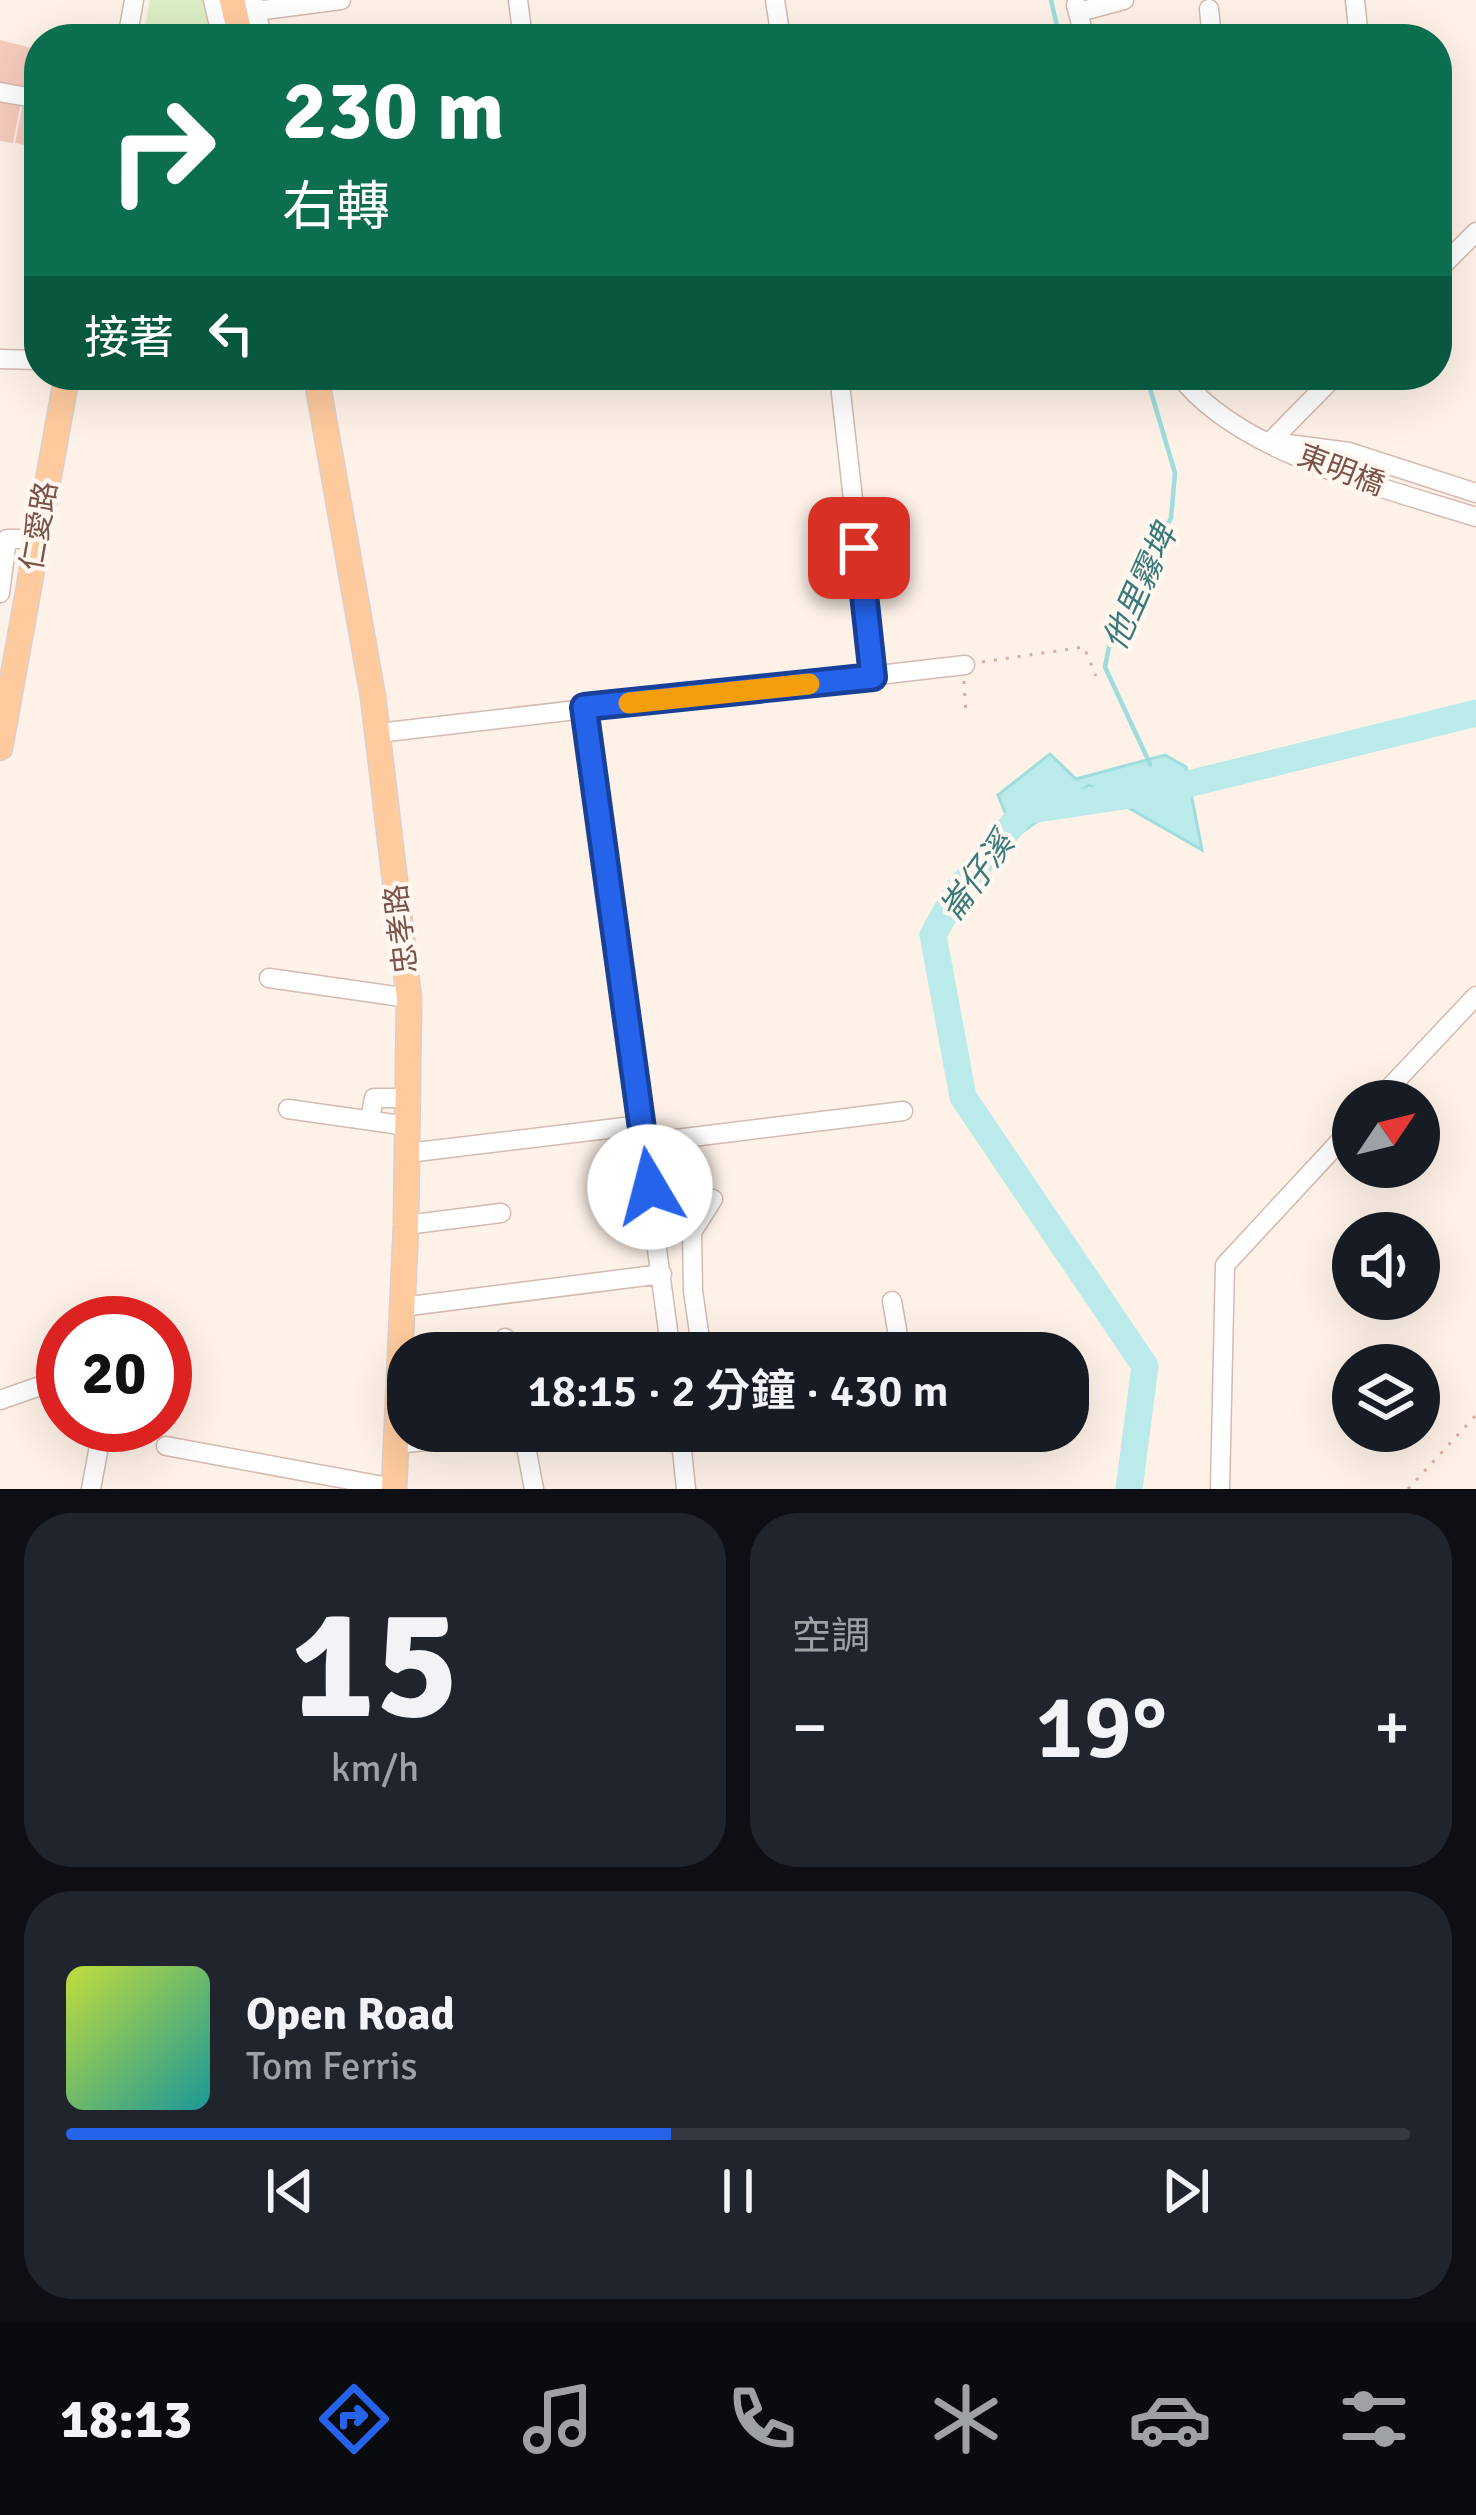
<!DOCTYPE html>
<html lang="zh-TW">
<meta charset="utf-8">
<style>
:root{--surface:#171b24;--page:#20242c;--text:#f1f3f6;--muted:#9ea1a6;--line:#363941;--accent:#2563eb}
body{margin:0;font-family:Signika,"Noto Sans TC",sans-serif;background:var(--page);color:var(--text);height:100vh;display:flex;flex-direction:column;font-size:45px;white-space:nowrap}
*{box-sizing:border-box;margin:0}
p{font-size:39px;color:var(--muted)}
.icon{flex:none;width:66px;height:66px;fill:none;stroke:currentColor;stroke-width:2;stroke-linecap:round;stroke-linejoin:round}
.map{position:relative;height:1489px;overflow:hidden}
.sheet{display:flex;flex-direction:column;gap:24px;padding:24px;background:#0d0f14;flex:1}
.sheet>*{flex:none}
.top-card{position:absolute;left:24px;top:24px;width:1428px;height:366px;border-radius:48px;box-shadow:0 12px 48px #0002;background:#0b6e4f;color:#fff;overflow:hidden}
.needle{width:78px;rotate:55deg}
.tools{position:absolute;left:1332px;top:1080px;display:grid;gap:24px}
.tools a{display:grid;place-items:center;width:108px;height:108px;border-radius:50%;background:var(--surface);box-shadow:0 12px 48px #0002;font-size:60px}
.speed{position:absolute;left:36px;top:1296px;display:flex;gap:24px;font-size:60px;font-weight:700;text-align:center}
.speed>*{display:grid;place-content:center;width:156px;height:156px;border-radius:50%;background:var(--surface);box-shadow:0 12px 48px #0002;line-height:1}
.speed .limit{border:18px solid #d22;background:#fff;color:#111}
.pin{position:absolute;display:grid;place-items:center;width:102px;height:102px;color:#fff;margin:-51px;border-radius:24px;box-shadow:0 6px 18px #0006}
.me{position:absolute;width:132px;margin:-66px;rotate:352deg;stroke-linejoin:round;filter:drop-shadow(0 0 9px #0008)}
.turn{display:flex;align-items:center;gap:42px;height:252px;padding:0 60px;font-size:54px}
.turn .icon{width:156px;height:156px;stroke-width:2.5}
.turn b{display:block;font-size:84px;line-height:102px}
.then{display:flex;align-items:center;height:114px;padding:0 60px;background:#0003;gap:24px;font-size:45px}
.big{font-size:90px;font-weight:600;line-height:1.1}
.sheet .tile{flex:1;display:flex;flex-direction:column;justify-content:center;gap:18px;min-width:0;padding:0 42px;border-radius:48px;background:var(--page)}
.sheet .dial{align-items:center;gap:0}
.dial b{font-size:156px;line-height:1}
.song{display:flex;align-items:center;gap:36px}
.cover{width:144px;height:144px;border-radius:18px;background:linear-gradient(135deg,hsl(70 70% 55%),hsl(180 70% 35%))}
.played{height:12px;border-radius:6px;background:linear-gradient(90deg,var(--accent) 45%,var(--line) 45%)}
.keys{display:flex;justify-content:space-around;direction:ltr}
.heat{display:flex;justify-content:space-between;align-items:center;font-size:66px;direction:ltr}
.sheet .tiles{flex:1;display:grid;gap:24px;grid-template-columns:1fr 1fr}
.tile:last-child{grid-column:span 2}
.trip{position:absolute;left:387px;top:1332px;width:702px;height:120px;border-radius:48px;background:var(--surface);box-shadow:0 12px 48px #0002;font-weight:600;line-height:120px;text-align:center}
.tabs{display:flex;height:192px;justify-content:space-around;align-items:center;background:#090b0e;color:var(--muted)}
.tabs .icon{width:84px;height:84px}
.tabs .on{color:var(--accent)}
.tabs b{font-size:54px;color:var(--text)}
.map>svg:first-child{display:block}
</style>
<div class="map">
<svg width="1476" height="1489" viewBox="0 0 1476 1489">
<rect width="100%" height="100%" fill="#fef2e8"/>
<path fill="#dceec4" d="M150,0h58l10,39 -73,-11z"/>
<path fill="#baeaea" stroke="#9fdddd" stroke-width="3" d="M1050,754l26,25 89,-24 21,12 16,83 -113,-65 -74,52 -17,-42z"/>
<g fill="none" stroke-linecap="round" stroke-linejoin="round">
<path stroke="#9fdddd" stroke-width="4.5" d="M1051,0l9,39
M1146,375l29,98 -4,45 -60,118 -6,31 45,97"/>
<path stroke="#baeaea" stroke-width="27" d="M1129,1489l16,-123 -182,-269 -30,-162 25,-45 66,-79 140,-21 312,-77"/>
</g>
<path fill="#f6cbbd" d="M0,40l39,10v42l-39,-7z
M0,99l21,3 -8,41 -13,-2z
M23,103l16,3v42l-24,-5z"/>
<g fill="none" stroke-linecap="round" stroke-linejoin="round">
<defs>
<path id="minor" d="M213,0l9,39
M518,0l5,39
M775,0l6,39
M1355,0l4,39
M254,3l9,36
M1076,5l9,34
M1209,9l3,30
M256,11l85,-11
M1079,12l45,-12
M127,39l7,-39
M0,92l39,7
M1437,271l39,-39
M0,359l39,1
M839,375l34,302
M1179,375c58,78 206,113 297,142
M1271,441l65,-66
M1288,444l61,8 127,41
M0,593l7,-54h30
M584,707l87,646
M378,733l587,-68
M269,978l140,20
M1377,1101l99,-105
M288,1109l120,17
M371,1114l3,-16h34
M644,1143l259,-32
M408,1153l233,-28
M406,1225l95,-12
M892,1301l9,52
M402,1307l260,-33
M505,1338l1,15
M702,1353l-9,-62 -1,-59 21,-33
M0,1400l40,-14
M523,1431l11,58
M680,1431l6,58
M397,1444l122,-13
M166,1446l228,42
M91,1489l12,-64
M1220,1489l5,-224 128,-138"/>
<path id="major" d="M232,0l9,39
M316,375l57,322 36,301 -3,227 -12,264
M0,748l67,-373"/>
</defs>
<use href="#minor" stroke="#d4baaf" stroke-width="21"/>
<use href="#major" stroke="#dacfcc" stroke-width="27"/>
<path stroke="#dcad9f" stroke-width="3" stroke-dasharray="3 9" stroke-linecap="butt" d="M982,662l102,-15 12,29
M964,681l2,34
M1408,1489l68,-74"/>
<use href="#minor" stroke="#fff" stroke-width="18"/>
<use href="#major" stroke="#ffcb9e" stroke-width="24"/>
</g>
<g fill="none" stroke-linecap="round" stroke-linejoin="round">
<defs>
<path id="route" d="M650,1187l-66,-480 289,-30 -14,-129"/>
</defs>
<use href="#route" stroke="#184099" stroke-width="30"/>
<use href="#route" stroke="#2563eb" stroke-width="21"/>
<path stroke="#f59e0b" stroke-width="21" d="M629,703l180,-19"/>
</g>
<g text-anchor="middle" stroke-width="9" stroke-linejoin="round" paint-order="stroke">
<g font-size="30" fill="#7b5349" stroke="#fff7f0">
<text transform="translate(1341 470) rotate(21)" y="10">東明橋</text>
<text transform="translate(39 526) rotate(-80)" y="10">仁愛路</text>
<text transform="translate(401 929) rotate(-97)" y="10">忠孝路</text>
</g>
<g font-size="33" font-style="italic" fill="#387a7a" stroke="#fff7f0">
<text transform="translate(1139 587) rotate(-66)" y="12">他里霧埤</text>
<text transform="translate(976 876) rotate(-54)" y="12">崙仔溪</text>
</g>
</g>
</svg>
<div class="tools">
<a><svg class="needle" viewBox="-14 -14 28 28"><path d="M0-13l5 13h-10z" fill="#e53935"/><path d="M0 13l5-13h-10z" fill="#9ea1a6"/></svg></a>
<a><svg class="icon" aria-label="sound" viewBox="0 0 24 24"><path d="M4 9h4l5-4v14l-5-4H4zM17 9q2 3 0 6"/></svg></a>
<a><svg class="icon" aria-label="layers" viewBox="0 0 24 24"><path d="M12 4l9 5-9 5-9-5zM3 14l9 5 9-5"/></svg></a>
</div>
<div class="speed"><div class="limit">20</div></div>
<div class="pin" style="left:859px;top:548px;background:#d93025"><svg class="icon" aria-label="arrive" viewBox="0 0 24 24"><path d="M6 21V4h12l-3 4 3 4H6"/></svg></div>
<svg class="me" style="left:650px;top:1187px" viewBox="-20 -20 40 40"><circle r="19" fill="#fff"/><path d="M0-13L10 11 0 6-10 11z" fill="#2563eb"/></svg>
<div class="trip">18:15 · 2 分鐘 · 430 m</div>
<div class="top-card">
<div class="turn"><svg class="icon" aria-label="right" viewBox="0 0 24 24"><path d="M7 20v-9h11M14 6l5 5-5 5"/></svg><div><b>230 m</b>右轉</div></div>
<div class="then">接著<svg class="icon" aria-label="left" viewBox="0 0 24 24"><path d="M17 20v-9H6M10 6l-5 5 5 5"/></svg></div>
</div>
</div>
<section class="sheet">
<div class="tiles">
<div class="tile dial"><b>15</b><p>km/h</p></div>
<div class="tile"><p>空調</p>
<div class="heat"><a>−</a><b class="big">19°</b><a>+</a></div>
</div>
<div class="tile">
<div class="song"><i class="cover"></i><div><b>Open Road</b><p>Tom Ferris</p></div></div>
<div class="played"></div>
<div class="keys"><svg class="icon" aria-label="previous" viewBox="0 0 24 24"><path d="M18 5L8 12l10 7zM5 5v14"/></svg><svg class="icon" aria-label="pause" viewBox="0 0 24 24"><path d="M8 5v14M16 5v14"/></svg><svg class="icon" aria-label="next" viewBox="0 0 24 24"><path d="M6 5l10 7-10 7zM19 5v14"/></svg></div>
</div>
</div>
</section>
<nav class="tabs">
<b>18:13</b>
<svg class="icon on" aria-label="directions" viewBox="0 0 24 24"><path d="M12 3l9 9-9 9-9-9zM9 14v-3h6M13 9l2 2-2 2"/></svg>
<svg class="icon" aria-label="music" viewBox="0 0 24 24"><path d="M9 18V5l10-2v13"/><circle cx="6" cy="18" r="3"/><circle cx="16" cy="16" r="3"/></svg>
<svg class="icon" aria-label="phone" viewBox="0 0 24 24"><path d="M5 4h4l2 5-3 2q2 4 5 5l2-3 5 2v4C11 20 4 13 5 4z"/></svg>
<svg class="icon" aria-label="climate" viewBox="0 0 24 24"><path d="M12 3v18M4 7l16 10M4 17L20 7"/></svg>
<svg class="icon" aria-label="car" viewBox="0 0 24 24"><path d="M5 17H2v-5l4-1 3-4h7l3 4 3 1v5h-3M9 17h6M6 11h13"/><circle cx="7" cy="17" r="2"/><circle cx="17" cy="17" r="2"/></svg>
<svg class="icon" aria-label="filters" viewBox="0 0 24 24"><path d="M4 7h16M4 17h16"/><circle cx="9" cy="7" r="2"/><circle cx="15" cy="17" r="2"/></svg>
</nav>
